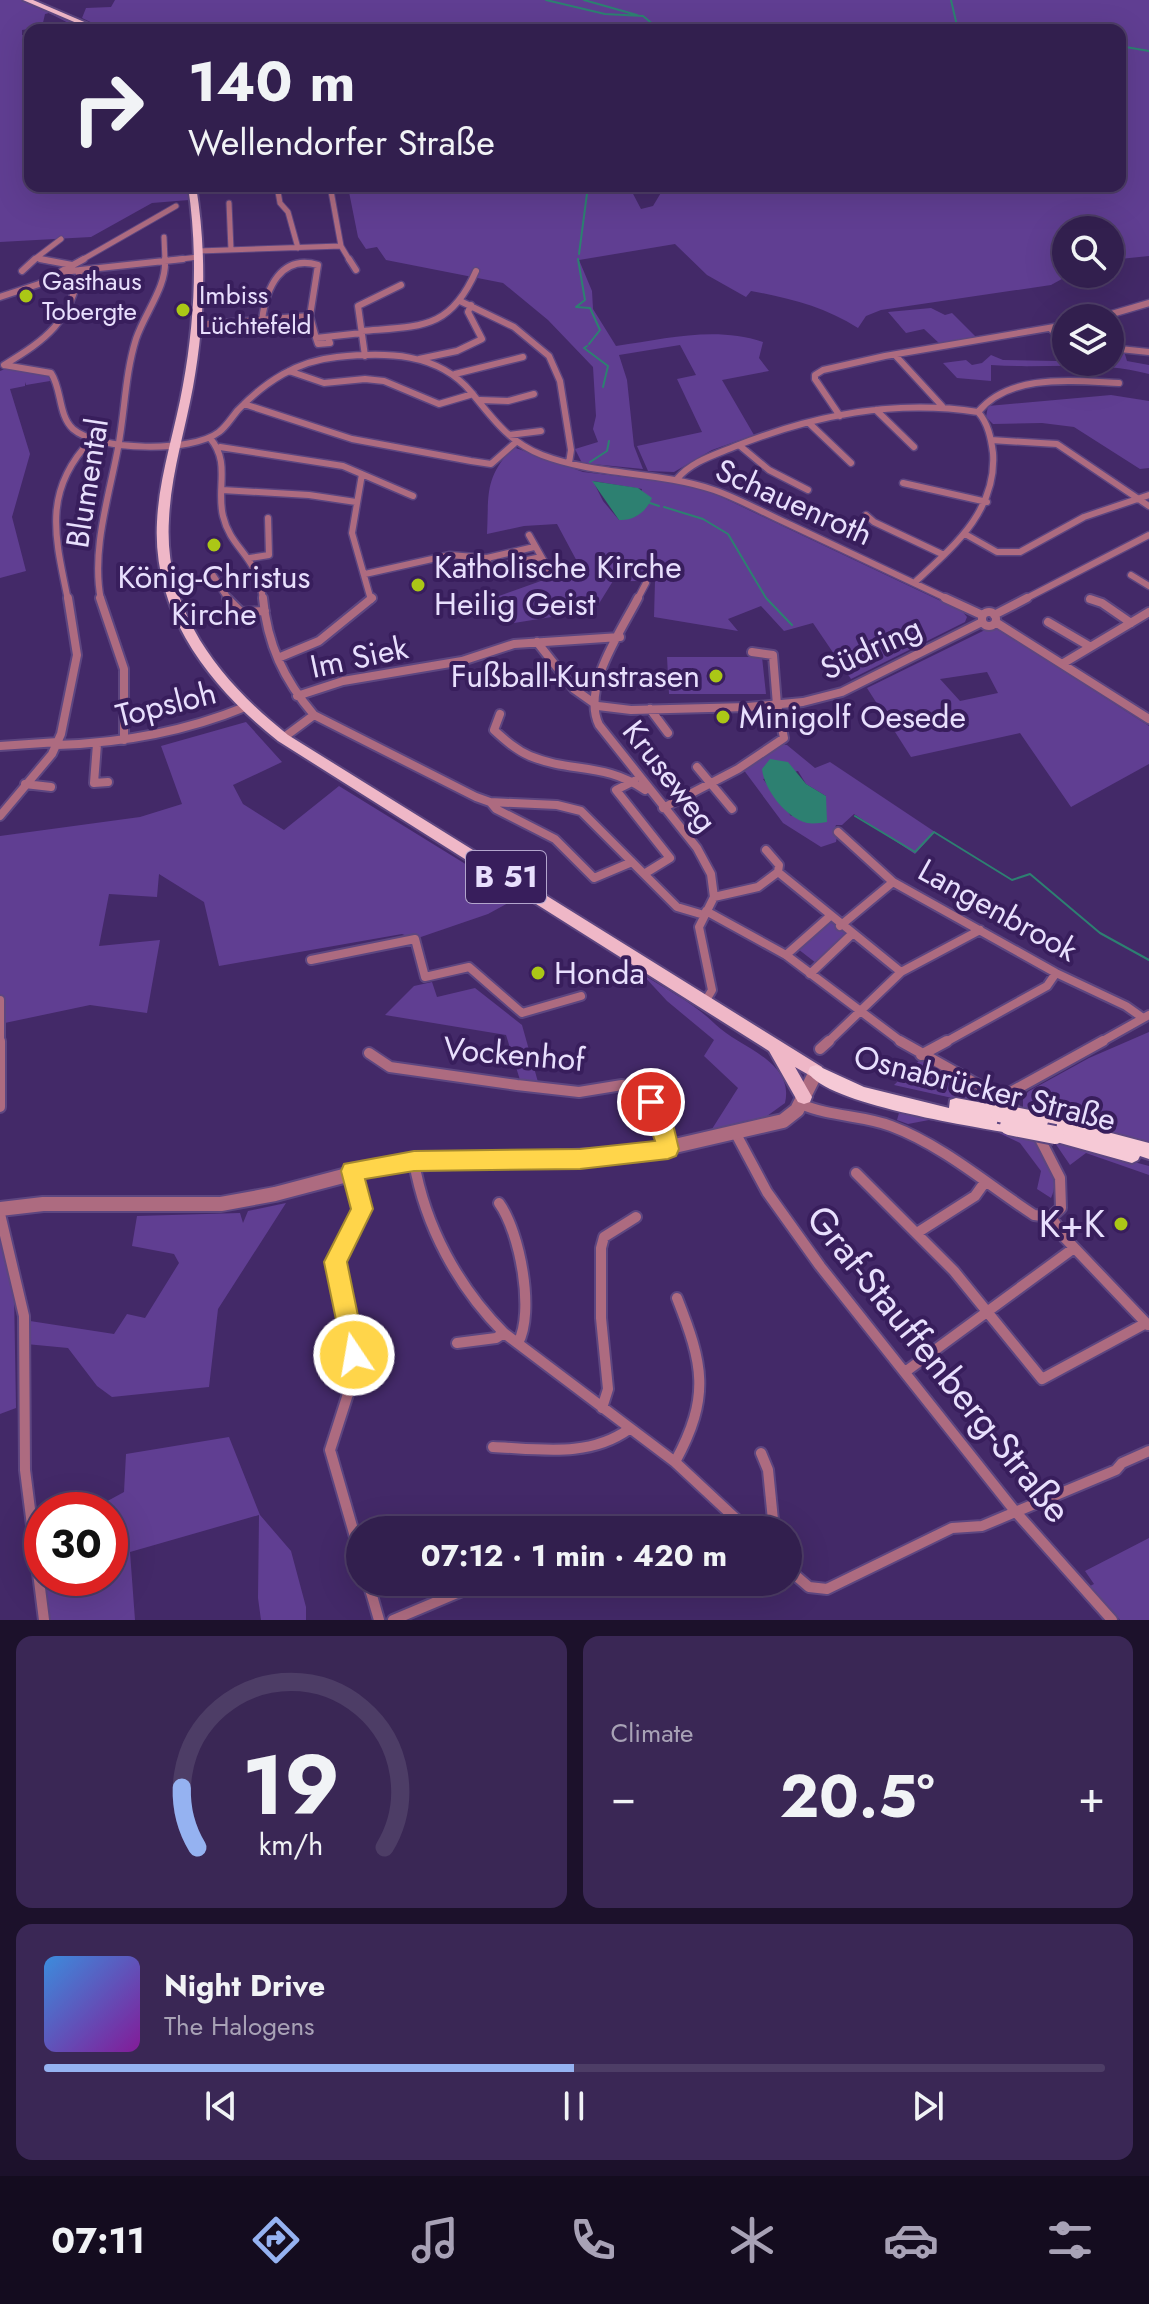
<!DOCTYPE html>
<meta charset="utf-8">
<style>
:root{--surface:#321f4e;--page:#3a2755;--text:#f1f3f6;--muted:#a8a2b6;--line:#4d3d66;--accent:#95b2f1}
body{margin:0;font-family:Jost,sans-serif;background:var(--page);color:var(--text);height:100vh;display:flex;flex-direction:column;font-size:30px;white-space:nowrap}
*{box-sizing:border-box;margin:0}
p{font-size:26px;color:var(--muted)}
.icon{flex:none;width:44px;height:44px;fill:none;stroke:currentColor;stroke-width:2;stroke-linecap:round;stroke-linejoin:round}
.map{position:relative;height:1620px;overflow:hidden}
.drawer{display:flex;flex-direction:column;gap:16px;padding:16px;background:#1c112b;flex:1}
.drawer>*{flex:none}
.top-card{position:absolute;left:24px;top:24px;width:1102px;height:168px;border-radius:16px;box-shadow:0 8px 32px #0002,0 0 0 2px var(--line);background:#321f4e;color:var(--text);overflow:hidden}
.controls{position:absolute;left:1052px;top:216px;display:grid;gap:16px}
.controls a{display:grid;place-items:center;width:72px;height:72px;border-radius:50%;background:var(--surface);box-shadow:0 8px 32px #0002,0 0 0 2px var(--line);font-size:40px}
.speed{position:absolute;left:24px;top:1492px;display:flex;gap:16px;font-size:40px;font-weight:700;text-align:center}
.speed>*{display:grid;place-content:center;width:104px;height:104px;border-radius:50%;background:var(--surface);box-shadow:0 8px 32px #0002,0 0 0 2px var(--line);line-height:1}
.speed .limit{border:12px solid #d22;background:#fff;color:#111}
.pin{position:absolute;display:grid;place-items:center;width:68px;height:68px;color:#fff;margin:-34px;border:4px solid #fff;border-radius:50%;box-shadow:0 2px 8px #0007}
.me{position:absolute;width:88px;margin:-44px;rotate:348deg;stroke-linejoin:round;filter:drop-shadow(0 0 6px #0008)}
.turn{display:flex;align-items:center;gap:28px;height:168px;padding:0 32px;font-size:36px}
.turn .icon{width:104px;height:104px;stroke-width:2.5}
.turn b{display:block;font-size:56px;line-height:68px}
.big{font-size:60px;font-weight:700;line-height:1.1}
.drawer .card{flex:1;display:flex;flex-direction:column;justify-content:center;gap:12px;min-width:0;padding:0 28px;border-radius:16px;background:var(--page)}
.drawer .dial{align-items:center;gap:0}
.dial svg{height:208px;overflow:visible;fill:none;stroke:var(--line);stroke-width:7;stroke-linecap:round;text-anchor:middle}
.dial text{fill:var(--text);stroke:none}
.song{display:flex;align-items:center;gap:24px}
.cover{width:96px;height:96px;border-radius:12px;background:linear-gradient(135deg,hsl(210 70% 55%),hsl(290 70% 35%))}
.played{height:8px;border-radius:4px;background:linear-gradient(90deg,var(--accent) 50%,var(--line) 50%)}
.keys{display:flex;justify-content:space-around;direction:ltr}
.heat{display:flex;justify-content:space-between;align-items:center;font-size:44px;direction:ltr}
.drawer .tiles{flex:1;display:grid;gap:16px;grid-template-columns:1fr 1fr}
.card:last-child{grid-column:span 2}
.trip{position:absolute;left:346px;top:1516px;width:456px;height:80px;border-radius:40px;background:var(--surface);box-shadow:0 8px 32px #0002,0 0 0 2px var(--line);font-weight:700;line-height:80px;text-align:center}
.dock{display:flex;height:128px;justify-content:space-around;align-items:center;background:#140c1f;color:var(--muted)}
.dock .icon{width:56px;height:56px}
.dock .on{color:var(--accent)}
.dock b{font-size:36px;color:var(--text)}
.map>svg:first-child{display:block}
</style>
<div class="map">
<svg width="1149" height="1620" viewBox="0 0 1149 1620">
<rect width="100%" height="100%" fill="#432968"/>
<path fill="#603e92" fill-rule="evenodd" d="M0,0h21l69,30h-8l-33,-17 -4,1 -3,13 -20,3v5l8,2v149h156l3,14 -37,3 -61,34 -91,5z
M115,0h1034v256l-39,4v-30h-44v44h5l-20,11 -170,25 -15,6 -8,12c-33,-21 -69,-30 -107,-37l-5,6 -39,-22 -32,-31 -96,16 13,31 1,18 23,37c51,-7 98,-20 147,-4l-4,16 10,13 -47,9 32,55 -42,15 -38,22 -26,-1 -11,-25 65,-14 -25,-53 19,-4 -16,-30 -61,10 8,25 7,66 9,23 -61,-6 -7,-14 23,-7 -5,-13 3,-13 -3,-49 -45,-47 -45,-37 -117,-23 -9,-13 -11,2 -8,-12 -9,-45 -19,1 -3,-5 -22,2 -1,-4h328l-1,4 10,19 12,-3 9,-15 -4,-5h462v-156h-1013l-25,-12 4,-10 25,-1z
M931,308l14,7 7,-2 25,25 -36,7 -17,-16 -18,4 -18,-21z
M1110,351h14l3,10 22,4v9c-52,-14 -105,-5 -158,-9v16l-34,-3 -14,-15 23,-3 6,5 10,-2 9,-8 12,5 107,2z
M5,369l34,1 10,5 1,6 -24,4 -1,-3v4l-15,3 20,65 -18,63 14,54 -26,7v-207z
M1111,395l38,6v67l-9,1 -66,-42 -32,-4 -49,1 -7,-7 2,-11z
M513,447l70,25 95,11 35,10 249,118 5,6 -2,5 -114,57 -38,-56 -29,8 -23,-25 -33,13 10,12 -84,-14 1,-36h-42l-18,29 -81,13 -15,-27 81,-29 -23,-43 -33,2 -37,8c2,-41 -3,-55 26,-87zM593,481l49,8 -6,27 -17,4 -16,-19z
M987,629l11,1 16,9 135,87v38l-78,43 -51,-74 -109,24 -44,-69zM987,672l11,21 -38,8 -20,-22z
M667,657h95l4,37h-97z
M246,722l36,40 -49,23 10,19 41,26 55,-44 180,111 -31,17 -73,25 -13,-5 -183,32 -15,-64 -45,-28 -2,23 -48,-3 -10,52 61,-6 -13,73 -57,-8 -90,19v-188l140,-19 42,-13 -21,-58z
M777,745h10l28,23 15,-6 105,70 -20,22 -61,-40 -12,11h-6l-3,8 4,3 -1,6 -15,5 -38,-24 -40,-54zM798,771l8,13 20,12 -35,20 -28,-37z
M829,921l18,13 -31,29 -18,-14z
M642,974c24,15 53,30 73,50 23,23 80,37 70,79l-18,13 -55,13 26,-41 -34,-32 10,-16 -47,-39z
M432,982l5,15 38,-9 47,37 16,57 -18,-2 -14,-45 -121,-20 29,-29z
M1149,1032v112l-35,-11 -85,-19 -6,-5v-12l6,-6 60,-33z
M920,1060l86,50 -112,-25z
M899,1113l130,21c13,17 33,42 22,64l-14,-9 4,-18 -21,-28 -23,-11 -68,-12 -21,4 -11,-4z
M1053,1140l96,26v9l-63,-22 -16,12z
M286,1203l-68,106 -9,78 -97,10 -15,-11 -29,-38 -42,-4 4,-23 84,13 13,-20 18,4 34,-55 -5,-9 -42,-8 5,-30 103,-3 3,10 5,-12z
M0,1233l14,59 2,116 -16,6z
M229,1437l31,78 31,36 15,56v13h-45l-3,-22 1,-83 -129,37 5,68h-87l-5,-29 21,-13h46v-68h-19l33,-18 2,-38z
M1149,1538v82h-29l-30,-34 4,-2 -9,-13z"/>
<path fill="#2d8071" d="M592,481l46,7 14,10c-6,14 -18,23 -33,22z
M770,759l18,3 18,22 20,12 1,26c-6,1 -14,2 -20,1 -21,-5 -43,-34 -45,-54z"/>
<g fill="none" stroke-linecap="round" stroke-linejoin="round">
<path stroke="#2d8071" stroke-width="2" d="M546,0l59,14 38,2
M584,0l53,15
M951,0l7,30
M643,16l17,14
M1120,46l29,5
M579,254l9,-68
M578,259l7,41 -9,7 14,1 10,22 -11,14
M587,346l-3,2 24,18 -5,21
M590,462l17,-11 2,-10
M650,503l9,3
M664,507l39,12 25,15 38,64 26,27
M855,816l60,36 19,-20 78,48 18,-6 70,59 49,27"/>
<defs>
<path id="minor-far3" d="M277,186l3,17 8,9 10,36
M331,191l10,55 9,15
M229,203l2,47
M164,237l1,24
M198,251l143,-5
M33,261l3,-3
M50,261l-14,-3 25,-19
M80,261l96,-55
M165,261l33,-4"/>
<path id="minor-far2" d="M40,259l32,6
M349,259l7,11
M22,271l13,-12
M62,271l22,-12
M0,297l39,-13 23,-12 121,-13
M460,301l54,26 35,29 11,25 11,69 -2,13
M1098,318l51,-15
M262,320c4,-32 19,-66 56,-55l-8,51 6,22 46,-5
M195,325l115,-9
M1050,328l16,15
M362,331c59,-5 88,-1 114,-60
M316,338l2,6 12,-1 -2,-6
M1110,348l39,4
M895,355l47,51
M365,356l-7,-50 43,-21
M419,359l38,-8 25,-12 -14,-27 3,-7
M4,365l47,8c11,16 7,42 22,56 25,22 119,24 146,3 7,-5 13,-15 19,-22 28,-29 59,-49 99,-53 48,-5 101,-5 134,35 22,27 38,50 71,63 55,21 116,16 172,35 26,9 52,24 77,35 53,25 106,50 159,75
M4,365c43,-26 66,-43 76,-95
M289,371l35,12 41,-4 19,2 55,23 34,-10
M455,374l68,-17
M480,400l28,1 26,-7
M244,404l108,35 119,22 20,3 25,-22
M876,410l38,37
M978,412c32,-39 95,-31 141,-29
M840,416l-25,-37v-4l8,-5 62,-14 181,-31
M809,423l42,40
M509,435l32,-4
M210,438c21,25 6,50 13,78 8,34 35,39 40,84
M991,440l66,4 92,62
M739,445l30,25 39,20
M220,447l123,19 70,30
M362,474l-10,59 19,67
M677,479c15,-18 38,-24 59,-33 78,-31 158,-47 242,-34 10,11 13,26 15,41 4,58 -40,94 -79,130
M903,483l84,19
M222,490l87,5 47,7
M866,515l8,7 70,33
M965,534l32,18h23l64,-35 65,-22
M529,535l21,37
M250,558l19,-3 -1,-37
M487,558l2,8 6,1 46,-10
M210,571l19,29
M365,574l85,-19 37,3 47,-11
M1131,575l18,11
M68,600c-13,-63 -26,-109 23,-160
M101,600c-10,-49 8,-104 17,-152 7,-37 7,-74 18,-109 9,-27 31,-52 29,-80
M637,600l9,-17
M1023,600l126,-65"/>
<path id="minor-far1" d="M100,598l24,71v71
M227,598l14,14 24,-1
M263,598c4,46 21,82 51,117
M638,598c-17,33 -57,90 -39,127l98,123 14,26 3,23 -15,30 13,63 -7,12
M945,598l37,17
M1090,599l12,4 29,20
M982 619a7 7 0 1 1 14 0a7 7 0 1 1-14 0Z
M994,615l33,-17
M1048,622l41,24
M997,623l152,96
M537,642l37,47 24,17 33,4 117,-3 55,-5 39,-10 140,-70
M278,658l41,-17 53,-43
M1062,664l87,-52
M297,696l46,-15 119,-20 52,-17 106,-7
M650,709l18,24
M500,714l-6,16c11,10 22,20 36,26 41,17 74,6 115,34
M283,738l31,-23 162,82 14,5 67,3 24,6 96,96 27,8
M97,744l-3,39 14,-1
M57,745c66,-2 127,-13 188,-38
M0,746l58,-4
M697,767l35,42
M634,781l-18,9 54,68 -26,16
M25,784l26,3
M491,803l5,6 59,30 39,39 38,-16
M663,808l75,-39 46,-31 -7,-33 -4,-50 -21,-3
M0,816l52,-62 9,-20 16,-79 -9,-57
M838,832l55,50 163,91 70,33 17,12
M778,872l123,100
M714,897l44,-10 20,-15 1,-7 -13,-15
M706,911l80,44 117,88
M840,926l53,-44
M786,955l43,-38
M311,960l104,-21 10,38 44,-10 53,46 59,-17
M810,974l42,-40
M0,1000v43
M827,1043l74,-71 79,-42
M944,1043l103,-57 9,-13
M1099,1043l50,-28"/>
<path id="minor" d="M0,1041v66
M900,1041l82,46 35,25
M820,1049l9,-8
M369,1053l21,14 127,18 62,7 43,-7 20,8 15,17 11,38
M921,1055l26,-14
M1000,1098l103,-57
M801,1104c29,13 61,11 90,22 53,20 97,59 143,89l17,2
M1037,1133l23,45 1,30 -10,9
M736,1134l31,58 53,74 194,244 98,110
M414,1162c11,64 44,125 90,171l171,129 73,68
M352,1172l10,37 -26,53 20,107 -26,81 30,104
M856,1173l98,98 88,108 104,-56
M499,1203c21,29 36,109 19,140
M0,1214l24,102 1,154 19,150
M1051,1217l14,21 83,87
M920,1231l55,-35 10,-14
M457,1343l39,-5 8,-5
M905,1372l169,-124
M602,1408l6,-19 -7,-71v-70l3,-11 32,-20
M493,1447c47,2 96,11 136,-18
M761,1453l7,17 6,60
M675,1462c36,-66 28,-98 2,-164
M788,1569l21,18 18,2 125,-61 30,-2 134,-56 6,-7 27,-12
M368,1582l11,38
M393,1620l81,-34"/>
<path id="tertiary" d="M0,1209l43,-5h178l54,-10 110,-29 255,-11 143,-33 14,-11 19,-38"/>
<path id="primary" d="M23,0h10l70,30h-10z
M188,186h8c11,67 9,135 -3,201 -8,44 -22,87 -24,132 -6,92 51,162 119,216l534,332 2,5 -2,5 -6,2 -21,-12 17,30 -2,5 -6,2 -6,-2 -29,-51 -491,-310c-68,-54 -126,-127 -121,-219 2,-46 18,-91 26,-137 12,-65 15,-133 5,-199z"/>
<path id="trunk" d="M816,1065l48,22 85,21 1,-8 6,-2 43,8 6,2 2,5 -2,5 10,3 2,5 -2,5 -6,2c-38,-7 -183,-29 -201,-61l2,-5z
M1039,1114l110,29v16l-9,-3 -2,4 -6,3 -79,-22 -2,-5 1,-4 -19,-6 -2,-5 2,-5z"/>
</defs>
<use href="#minor-far3" stroke="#5d4680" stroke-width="7"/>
<use href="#minor-far2" stroke="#5d4680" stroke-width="9"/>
<use href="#minor-far1" stroke="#5d4680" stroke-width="12"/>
<use href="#minor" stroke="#5d4680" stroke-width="14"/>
<use href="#tertiary" stroke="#5d4680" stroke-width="18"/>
<use href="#primary" stroke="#5d4680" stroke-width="4"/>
<use href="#trunk" stroke="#5d4680" stroke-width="4"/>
<use href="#minor-far3" stroke="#ad6b80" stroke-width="5"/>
<use href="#minor-far2" stroke="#ad6b80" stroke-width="6"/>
<use href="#minor-far1" stroke="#ad6b80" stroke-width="8"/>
<use href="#minor" stroke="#ad6b80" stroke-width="10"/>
<use href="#tertiary" stroke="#ad6b80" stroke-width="14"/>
<use href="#primary" fill="#efb7c7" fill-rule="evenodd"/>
<use href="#trunk" fill="#f6c9d6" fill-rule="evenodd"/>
<defs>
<path id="trunk-bridge" d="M999,1113l40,8
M1009,1126l46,9"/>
</defs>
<use href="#trunk-bridge" stroke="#5d4680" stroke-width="22" stroke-linecap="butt"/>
<use href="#trunk-bridge" stroke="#f6c9d6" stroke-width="18"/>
</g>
<path fill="#ffd54a" stroke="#a68a30" stroke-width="2" d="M651,1093c20,7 23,38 28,56l-3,7 -8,3 -88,10 -166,2 -49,8 8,30 -26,53 19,93 -3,8 -9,4 -9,-4 -21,-101 27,-53 -10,-38 3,-7 70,-13 166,-2 75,-8 -14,-39 3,-7z"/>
<g fill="#abc716" stroke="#381e5c" stroke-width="3">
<circle cx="26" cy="296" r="8"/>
<circle cx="183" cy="310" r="8"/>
<circle cx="214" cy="545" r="8"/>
<circle cx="418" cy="585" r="8"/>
<circle cx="716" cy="676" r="8"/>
<circle cx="723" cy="717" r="8"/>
<circle cx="538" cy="973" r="8"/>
<circle cx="1121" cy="1224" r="8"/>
</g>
<g text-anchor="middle" stroke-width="8" stroke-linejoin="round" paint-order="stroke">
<g font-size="26" fill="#e8dffd" stroke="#381e5c" text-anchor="start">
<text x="42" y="290">Gasthaus<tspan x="42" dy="30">Tobergte</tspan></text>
<text x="199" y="304">Imbiss<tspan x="199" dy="30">Lüchtefeld</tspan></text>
</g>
<rect fill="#381e5c" stroke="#b3a5cd" stroke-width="2" x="466" y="851" width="80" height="52" rx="6"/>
<g font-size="30" font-weight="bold" fill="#e8dffd">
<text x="506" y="887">B 51</text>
</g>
<g font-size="32" fill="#e8dffd" stroke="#381e5c">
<text transform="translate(87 483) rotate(-81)" y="11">Blumental</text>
<text transform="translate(794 502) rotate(24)" y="11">Schauenroth</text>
<text transform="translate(871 648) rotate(-25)" y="11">Südring</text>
<text transform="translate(359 657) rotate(-12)" y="11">Im Siek</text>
<text transform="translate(166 704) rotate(-14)" y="11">Topsloh</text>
<text transform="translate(670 776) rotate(52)" y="11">Kruseweg</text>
<text transform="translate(998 910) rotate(29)" y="11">Langenbrook</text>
<text transform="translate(514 1054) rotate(5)" y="11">Vockenhof</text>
<text transform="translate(985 1088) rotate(14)" y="11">Osnabrücker Straße</text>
</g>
<g font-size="32" fill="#e8dffd" stroke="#381e5c" text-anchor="start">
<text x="434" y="578">Katholische Kirche<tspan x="434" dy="37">Heilig Geist</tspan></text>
<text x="214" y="588" text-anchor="middle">König-Christus<tspan x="214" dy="37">Kirche</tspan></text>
<text x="700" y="687" text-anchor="end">Fußball-Kunstrasen</text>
<text x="739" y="728">Minigolf Oesede</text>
<text x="554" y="984">Honda</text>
</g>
<g font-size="38" fill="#e8dffd" stroke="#381e5c" text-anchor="end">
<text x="1105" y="1237">K+K</text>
</g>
<g font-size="38" fill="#e8dffd" stroke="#381e5c">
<text transform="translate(939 1364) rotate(51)" y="13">Graf-Stauffenberg-Straße</text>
</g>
</g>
</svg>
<div class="controls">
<a><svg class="icon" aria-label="search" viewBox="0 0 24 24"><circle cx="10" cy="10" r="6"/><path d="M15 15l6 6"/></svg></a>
<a><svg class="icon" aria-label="layers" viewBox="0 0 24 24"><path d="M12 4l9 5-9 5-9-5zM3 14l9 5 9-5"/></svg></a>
</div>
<div class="speed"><div class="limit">30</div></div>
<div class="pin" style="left:651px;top:1102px;background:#d93025"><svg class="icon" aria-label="arrive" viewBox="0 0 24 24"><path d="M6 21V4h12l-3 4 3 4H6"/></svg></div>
<svg class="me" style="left:354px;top:1355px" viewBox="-20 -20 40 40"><circle r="17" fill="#ffd54a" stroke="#fff" stroke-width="3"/><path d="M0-11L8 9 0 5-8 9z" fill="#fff"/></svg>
<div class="trip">07:12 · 1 min · 420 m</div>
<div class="top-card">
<div class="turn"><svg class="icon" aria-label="right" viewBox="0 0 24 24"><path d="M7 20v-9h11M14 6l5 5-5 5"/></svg><div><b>140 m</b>Wellendorfer Straße</div></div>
</div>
</div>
<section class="drawer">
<div class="tiles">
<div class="card dial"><svg viewBox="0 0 100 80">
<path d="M14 69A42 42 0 1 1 86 69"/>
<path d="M14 69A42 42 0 0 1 8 46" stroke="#95b2f1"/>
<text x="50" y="56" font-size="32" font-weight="700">19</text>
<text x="50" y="72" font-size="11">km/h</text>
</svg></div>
<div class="card"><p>Climate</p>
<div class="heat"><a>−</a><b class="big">20.5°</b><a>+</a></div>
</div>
<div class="card">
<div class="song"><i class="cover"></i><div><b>Night Drive</b><p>The Halogens</p></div></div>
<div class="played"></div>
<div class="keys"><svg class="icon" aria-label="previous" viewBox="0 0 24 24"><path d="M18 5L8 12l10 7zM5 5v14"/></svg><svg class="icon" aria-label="pause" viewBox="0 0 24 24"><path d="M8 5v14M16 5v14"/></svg><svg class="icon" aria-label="next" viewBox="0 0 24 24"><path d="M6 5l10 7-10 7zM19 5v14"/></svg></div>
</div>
</div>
</section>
<nav class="dock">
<b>07:11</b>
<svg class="icon on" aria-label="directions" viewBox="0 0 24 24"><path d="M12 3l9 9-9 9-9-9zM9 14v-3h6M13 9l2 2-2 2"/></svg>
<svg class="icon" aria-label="music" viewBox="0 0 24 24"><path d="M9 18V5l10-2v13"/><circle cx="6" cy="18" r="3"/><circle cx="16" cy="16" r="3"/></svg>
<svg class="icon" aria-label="phone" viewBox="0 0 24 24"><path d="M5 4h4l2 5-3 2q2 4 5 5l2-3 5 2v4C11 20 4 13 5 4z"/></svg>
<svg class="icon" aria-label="climate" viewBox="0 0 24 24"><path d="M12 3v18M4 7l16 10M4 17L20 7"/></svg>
<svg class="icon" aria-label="car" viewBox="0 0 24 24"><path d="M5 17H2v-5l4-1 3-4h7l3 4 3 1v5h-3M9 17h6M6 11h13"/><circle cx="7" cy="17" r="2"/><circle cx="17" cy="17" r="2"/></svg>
<svg class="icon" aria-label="filters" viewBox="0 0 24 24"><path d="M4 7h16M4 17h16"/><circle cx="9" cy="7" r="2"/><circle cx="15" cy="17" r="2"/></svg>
</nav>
